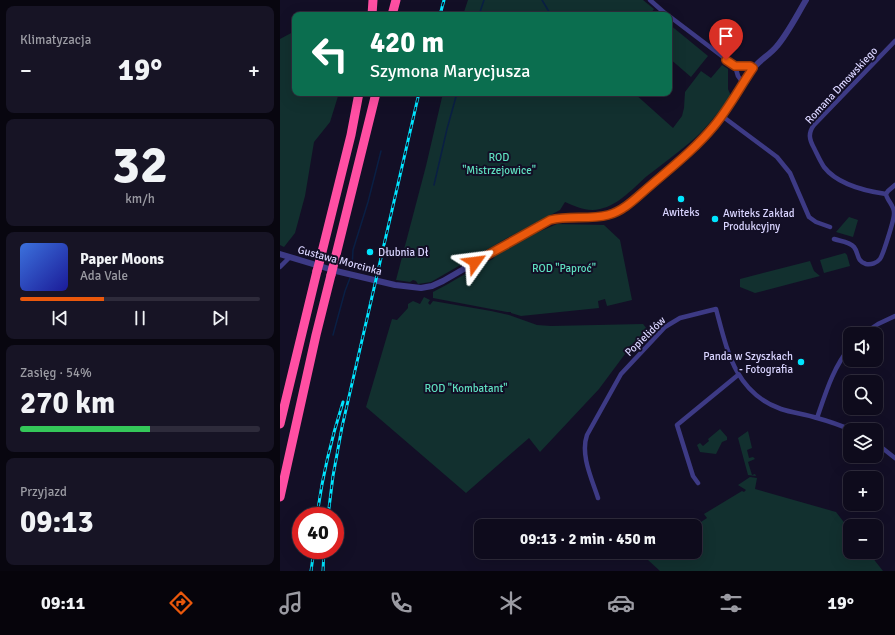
<!DOCTYPE html>
<html lang="pl">
<meta charset="utf-8">
<style>
:root{--surface:#0e0b1c;--page:#171425;--text:#f1f3f6;--muted:#9b9ba3;--line:#2e2b3b;--accent:#ea580c}
body{margin:0;font-family:Signika,sans-serif;background:var(--page);color:var(--text);height:100vh;display:flex;flex-direction:column;font-size:15px;white-space:nowrap}
*{box-sizing:border-box;margin:0}
p{font-size:13px;color:var(--muted)}
.icon{flex:none;width:22px;height:22px;fill:none;stroke:currentColor;stroke-width:2;stroke-linecap:round;stroke-linejoin:round}
.map{position:relative;flex:1;overflow:hidden}
.panel{display:flex;flex-direction:column;gap:6px;padding:6px;background:#08060f;width:280px}
.panel>*{flex:none}
.hud{position:absolute;left:12px;top:12px;width:380px;height:84px;border-radius:8px;box-shadow:0 4px 16px #0002,0 0 0 1px var(--line);background:#0b6e4f;color:#fff;overflow:hidden}
.fabs{position:absolute;left:563px;top:327px;display:grid;gap:8px}
.fabs a{display:grid;place-items:center;width:40px;height:40px;border-radius:8px;background:var(--surface);box-shadow:0 4px 16px #0002,0 0 0 1px var(--line);font-size:20px}
.speed{position:absolute;left:12px;top:507px;display:flex;gap:8px;font-size:20px;font-weight:700;text-align:center}
.speed>*{display:grid;place-content:center;width:52px;height:52px;border-radius:50%;background:var(--surface);box-shadow:0 4px 16px #0002,0 0 0 1px var(--line);line-height:1}
.speed .limit{border:6px solid #d22;background:#fff;color:#111}
.pin{position:absolute;display:grid;place-items:center;width:34px;height:34px;color:#fff;margin:-41px -17px;border-radius:50% 50% 50% 0;rotate:-45deg;box-shadow:0 0 4px #0007}
.pin .icon{rotate:45deg}
.me{position:absolute;width:44px;margin:-22px;rotate:59deg;stroke-linejoin:round;filter:drop-shadow(0 0 3px #0008)}
.turn{display:flex;align-items:center;gap:14px;height:84px;padding:0 12px;font-size:18px}
.turn .icon{width:52px;height:52px;stroke-width:2.5}
.turn b{display:block;font-size:28px;line-height:34px}
.big{font-size:30px;font-weight:800;line-height:1.1}
.panel .widget{flex:1;display:flex;flex-direction:column;justify-content:center;gap:6px;min-width:0;padding:0 14px;border-radius:8px;background:var(--page)}
.panel .dial{align-items:center;gap:0}
.dial b{font-size:52px;line-height:1}
.song{display:flex;align-items:center;gap:12px}
.cover{width:48px;height:48px;border-radius:6px;background:linear-gradient(135deg,hsl(220 70% 55%),hsl(240 70% 35%))}
.played{height:4px;border-radius:2px;background:linear-gradient(90deg,var(--accent) 35%,var(--line) 35%)}
.keys{display:flex;justify-content:space-around;direction:ltr}
.heat{display:flex;justify-content:space-between;align-items:center;font-size:22px;direction:ltr}
.charge{height:6px;border-radius:3px;background:linear-gradient(90deg,#34c759 54%,var(--line) 0)}
.trip{position:absolute;left:194px;top:519px;width:228px;height:40px;border-radius:8px;background:var(--surface);box-shadow:0 4px 16px #0002,0 0 0 1px var(--line);font-weight:800;line-height:40px;text-align:center}
.menu{display:flex;height:64px;justify-content:space-around;align-items:center;background:#06040b;color:var(--muted)}
.menu .icon{width:28px;height:28px}
.menu .selected{color:var(--accent)}
.menu b{font-size:18px;color:var(--text)}
main{display:flex;flex:1;min-height:0}
.map>svg:first-child{display:block}
</style>
<main>
<section class="panel">
<div class="widget"><p>Klimatyzacja</p>
<div class="heat"><a>−</a><b class="big">19°</b><a>+</a></div>
</div>
<div class="widget dial"><b>32</b><p>km/h</p></div>
<div class="widget">
<div class="song"><i class="cover"></i><div><b>Paper Moons</b><p>Ada Vale</p></div></div>
<div class="played"></div>
<div class="keys"><svg class="icon" aria-label="previous" viewBox="0 0 24 24"><path d="M18 5L8 12l10 7zM5 5v14"/></svg><svg class="icon" aria-label="pause" viewBox="0 0 24 24"><path d="M8 5v14M16 5v14"/></svg><svg class="icon" aria-label="next" viewBox="0 0 24 24"><path d="M6 5l10 7-10 7zM19 5v14"/></svg></div>
</div>
<div class="widget"><p>Zasięg · 54%</p><b class="big">270 km</b><div class="charge"></div></div>
<div class="widget"><p>Przyjazd</p><b class="big">09:13</b></div>
</section>
<div class="map">
<svg width="615" height="571" viewBox="0 0 615 571">
<rect width="100%" height="100%" fill="#130f26"/>
<path fill="#12302f" d="M188,0h175l11,9 -3,4 2,2h-190z
M389,24l39,32 -17,21 -22,-19z
M15,31v62h44l-9,29 -16,20 -9,54 -10,37 -11,14 -4,-2v-206z
M442,65l6,4v20l3,7c-13,16 -26,35 -43,48 -13,11 -27,21 -41,32 -14,12 -28,29 -47,33 -13,3 -23,-2 -35,-7l-5,8 -53,28 -76,44 -13,2 -2,-3 -3,-1 -3,2 -14,-2 30,-114 17,-73h191l39,35 9,-12 2,-8 1,-16 16,-21 10,7z
M569,217l9,3 -5,17 -17,-5z
M277,224l47,1 16,15 12,60 -25,6 -2,-7 -7,2 1,7 -78,8 -10,-3v-1h-4l-74,-14v-6c20,-10 40,-24 60,-33l2,-3 41,-23z
M565,253l2,2 3,11 -26,7 -4,-13z
M530,261l4,10 6,5 -65,17 -15,-6v-8z
M144,297l6,3 -2,3 2,2 3,-4 58,10 18,4 28,10 14,1 92,-2 4,5 -22,25 -26,35 -59,63 -11,-14 -63,55 -100,-86 26,-88 5,1 11,-12v-4l5,-3 7,3z
M440,429l7,8v3l-5,2 -6,12 -16,-2 -3,-7 3,-2 3,3 6,-5 -1,-2z
M468,431l4,17 -5,2 2,8 4,-1 2,2 -7,3 4,13 3,-1 1,2 -8,-1 -10,-37z
M470,477l7,1 -2,11 81,23 14,18v22h18l15,19h-223l-12,-11 11,-8h36v-26l12,-8 -3,-4 38,-23 2,1 2,-2 -8,-5z"/>
<g fill="none" stroke-linecap="round" stroke-linejoin="round">
<path stroke="#0a1f44" stroke-width="1.5" d="M262,0l9,15
M199,15l5,-15
M154,185l13,-56 10,-36
M72,269l1,-19 15,-48 13,-51
M53,335l12,-44 5,-13"/>
<path stroke="#3d3a85" stroke-width="4.5" d="M370,0l17,15
M389,16l66,50h15l3,2
M455,66l3,10 5,7
M442,116l55,41 13,16 19,44 7,5 14,5
M606,194c-21,-3 -48,-9 -62,-27 -4,-6 -7,-13 -10,-19 -5,-9 -6,-15 0,-23l81,-84
M554,239c6,2 16,3 20,8 5,6 2,14 12,17 5,1 11,-1 14,-5 3,-4 14,-39 14,-45 1,-8 -7,-13 -8,-20l2,-3 7,-6
M0,267l10,-10
M583,334l15,-10 17,-8
M537,418c9,-26 16,-50 33,-71
M596,443l19,15
M418,483l-5,-7 -16,-51 61,-50
M318,498c-6,-19 -18,-43 -11,-63l34,-61 44,-47 15,-9 36,-9c11,41 19,84 65,100 12,4 24,5 36,9 11,3 23,7 34,12"/>
<path stroke="#3d3a85" stroke-width="6" d="M0,254l56,17 59,14 26,3 11,-2 11,-5 104,-60c21,-8 45,1 66,-8 14,-6 27,-18 39,-28 24,-21 49,-42 69,-68 12,-15 20,-33 32,-48 6,-9 17,-14 24,-23 11,-13 20,-31 29,-46"/>
<path stroke="#ff4fa3" stroke-width="9" d="M92,15l1,-15
M112,15l4,-15
M40,260l31,-125 8,-42
M54,263l42,-170
M0,424l37,-153
M0,497l36,-162 15,-60"/>
<defs>
<path id="rail" d="M160,15l4,-15
M37,516c5,-39 14,-76 26,-114
M48,516l5,-40 9,-49 77,-334
M31,571l3,-21
M43,571l1,-21"/>
</defs>
<use href="#rail" stroke="#00e5ff" stroke-width="3"/>
<use href="#rail" stroke="#130f26" stroke-width="1.5" stroke-dasharray="4.5" stroke-linecap="butt"/>
<path stroke="#ff4fa3" stroke-width="9" d="M37,271l3,-11
M51,275l3,-12"/>
</g>
<g fill="none" stroke-linecap="round" stroke-linejoin="round">
<defs>
<path id="route" d="M195,262l75,-42c19,-5 39,0 58,-5 16,-4 29,-18 42,-29 22,-19 45,-37 64,-60 15,-18 26,-39 39,-58l-3,-2h-15l-9,-6"/>
</defs>
<use href="#route" stroke="#983908" stroke-width="10"/>
<use href="#route" stroke="#ea580c" stroke-width="7"/>
</g>
<g fill="#00e5ff" stroke="#130f26" stroke-width="1.5">
<circle cx="401" cy="199" r="4"/>
<circle cx="435" cy="219" r="4"/>
<circle cx="90" cy="252" r="4"/>
<circle cx="521" cy="362" r="4"/>
</g>
<g text-anchor="middle" stroke-width="4" stroke-linejoin="round" paint-order="stroke">
<g font-size="11" fill="#d9d4ff" stroke="#130f26">
<text transform="translate(561 85) rotate(-47)" y="4">Romana Dmowskiego</text>
<text transform="translate(60 260) rotate(15)" y="4">Gustawa Morcinka</text>
<text transform="translate(365 336) rotate(-44)" y="4">Popielidów</text>
</g>
<g font-size="11" fill="#5fe0c0" stroke="#130f26">
<text x="219" y="161">ROD<tspan x="219" dy="13">"Mistrzejowice"</tspan></text>
<text x="284" y="272">ROD "Paproć"</text>
<text x="186" y="392">ROD "Kombatant"</text>
</g>
<g font-size="11" fill="#d9d4ff" stroke="#130f26" text-anchor="start">
<text x="401" y="216" text-anchor="middle">Awiteks</text>
<text x="443" y="217">Awiteks Zakład<tspan x="443" dy="13">Produkcyjny</tspan></text>
<text x="98" y="256">Dłubnia Dł</text>
<text x="513" y="360" text-anchor="end">Panda w Szyszkach<tspan x="513" dy="13">- Fotografia</tspan></text>
</g>
</g>
</svg>
<div class="fabs">
<a><svg class="icon" aria-label="sound" viewBox="0 0 24 24"><path d="M4 9h4l5-4v14l-5-4H4zM17 9q2 3 0 6"/></svg></a>
<a><svg class="icon" aria-label="search" viewBox="0 0 24 24"><circle cx="10" cy="10" r="6"/><path d="M15 15l6 6"/></svg></a>
<a><svg class="icon" aria-label="layers" viewBox="0 0 24 24"><path d="M12 4l9 5-9 5-9-5zM3 14l9 5 9-5"/></svg></a>
<a>+</a>
<a>−</a>
</div>
<div class="speed"><div class="limit">40</div></div>
<div class="pin" style="left:446px;top:60px;background:#d93025"><svg class="icon" aria-label="arrive" viewBox="0 0 24 24"><path d="M6 21V4h12l-3 4 3 4H6"/></svg></div>
<svg class="me" style="left:195px;top:262px" viewBox="-20 -20 40 40"><path d="M0-17L14 15 0 8-14 15z" fill="#ea580c" stroke="#fff" stroke-width="4"/></svg>
<div class="trip">09:13 · 2 min · 450 m</div>
<div class="hud">
<div class="turn"><svg class="icon" aria-label="left" viewBox="0 0 24 24"><path d="M17 20v-9H6M10 6l-5 5 5 5"/></svg><div><b>420 m</b>Szymona Marycjusza</div></div>
</div>
</div>
</main>
<nav class="menu">
<b>09:11</b>
<svg class="icon selected" aria-label="directions" viewBox="0 0 24 24"><path d="M12 3l9 9-9 9-9-9zM9 14v-3h6M13 9l2 2-2 2"/></svg>
<svg class="icon" aria-label="music" viewBox="0 0 24 24"><path d="M9 18V5l10-2v13"/><circle cx="6" cy="18" r="3"/><circle cx="16" cy="16" r="3"/></svg>
<svg class="icon" aria-label="phone" viewBox="0 0 24 24"><path d="M5 4h4l2 5-3 2q2 4 5 5l2-3 5 2v4C11 20 4 13 5 4z"/></svg>
<svg class="icon" aria-label="climate" viewBox="0 0 24 24"><path d="M12 3v18M4 7l16 10M4 17L20 7"/></svg>
<svg class="icon" aria-label="car" viewBox="0 0 24 24"><path d="M5 17H2v-5l4-1 3-4h7l3 4 3 1v5h-3M9 17h6M6 11h13"/><circle cx="7" cy="17" r="2"/><circle cx="17" cy="17" r="2"/></svg>
<svg class="icon" aria-label="filters" viewBox="0 0 24 24"><path d="M4 7h16M4 17h16"/><circle cx="9" cy="7" r="2"/><circle cx="15" cy="17" r="2"/></svg>
<b>19°</b>
</nav>
